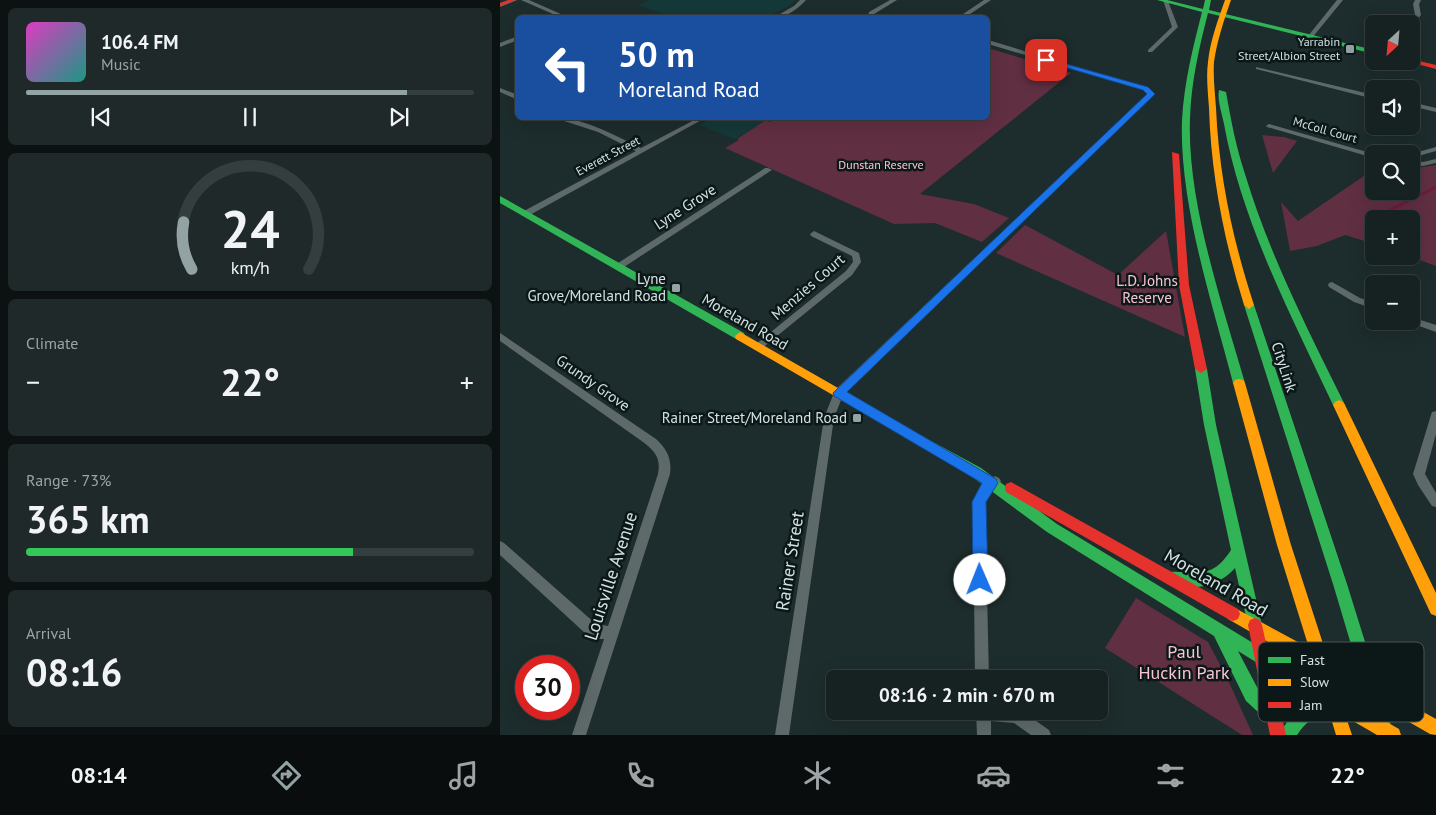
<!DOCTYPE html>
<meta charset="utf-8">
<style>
:root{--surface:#162121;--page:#1f292a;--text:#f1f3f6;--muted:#9ea3a5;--line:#353e3f;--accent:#93a2a2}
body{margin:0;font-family:"PT Sans",sans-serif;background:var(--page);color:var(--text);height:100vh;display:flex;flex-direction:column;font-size:19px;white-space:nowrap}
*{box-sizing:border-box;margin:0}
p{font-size:16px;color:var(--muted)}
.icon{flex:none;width:28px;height:28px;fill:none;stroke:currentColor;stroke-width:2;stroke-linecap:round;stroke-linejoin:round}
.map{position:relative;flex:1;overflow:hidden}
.drawer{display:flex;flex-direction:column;gap:8px;padding:8px;background:#0c1212;width:500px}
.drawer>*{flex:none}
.banner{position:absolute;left:15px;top:15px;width:475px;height:105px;border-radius:8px;box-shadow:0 5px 20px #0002,0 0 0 1px var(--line);background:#1a4fa0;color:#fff;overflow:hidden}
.needle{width:32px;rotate:206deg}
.buttons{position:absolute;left:865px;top:15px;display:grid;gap:10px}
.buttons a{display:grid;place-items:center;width:55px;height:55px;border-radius:8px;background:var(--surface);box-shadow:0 5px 20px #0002,0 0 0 1px var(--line);font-size:25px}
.speed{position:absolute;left:15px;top:655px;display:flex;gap:10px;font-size:25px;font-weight:700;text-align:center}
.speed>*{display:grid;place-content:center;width:65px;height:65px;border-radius:50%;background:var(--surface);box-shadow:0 5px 20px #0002,0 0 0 1px var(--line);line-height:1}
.speed .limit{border:8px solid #d22;background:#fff;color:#111}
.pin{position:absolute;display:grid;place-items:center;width:42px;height:42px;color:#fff;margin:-21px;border-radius:10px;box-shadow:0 2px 8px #0006}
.me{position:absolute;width:55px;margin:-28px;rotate:359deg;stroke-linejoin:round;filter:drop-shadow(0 0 4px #0008)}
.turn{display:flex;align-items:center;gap:18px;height:105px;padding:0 20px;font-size:22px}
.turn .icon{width:65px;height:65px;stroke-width:2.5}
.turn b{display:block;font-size:35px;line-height:42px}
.big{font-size:38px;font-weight:600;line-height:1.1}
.drawer .tile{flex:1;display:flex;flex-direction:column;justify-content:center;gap:8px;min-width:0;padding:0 18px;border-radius:8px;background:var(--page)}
.drawer .dial{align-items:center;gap:0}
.dial svg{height:130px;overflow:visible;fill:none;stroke:var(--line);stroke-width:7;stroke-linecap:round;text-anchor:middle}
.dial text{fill:var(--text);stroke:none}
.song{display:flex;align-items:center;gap:15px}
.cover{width:60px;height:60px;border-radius:8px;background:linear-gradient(135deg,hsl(310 70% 55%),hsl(170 70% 35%))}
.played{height:5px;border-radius:2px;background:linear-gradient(90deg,var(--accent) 85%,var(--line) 85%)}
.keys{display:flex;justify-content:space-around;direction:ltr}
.heat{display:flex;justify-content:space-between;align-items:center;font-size:28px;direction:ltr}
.charge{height:8px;border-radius:4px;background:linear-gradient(90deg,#34c759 73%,var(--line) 0)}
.trip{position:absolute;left:326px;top:670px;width:282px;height:50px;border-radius:8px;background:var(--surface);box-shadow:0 5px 20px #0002,0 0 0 1px var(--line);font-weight:600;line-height:50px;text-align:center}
.menu{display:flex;height:80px;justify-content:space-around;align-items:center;background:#090d0d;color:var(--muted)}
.menu .icon{width:35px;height:35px}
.menu .on{color:var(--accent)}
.menu b{font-size:22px;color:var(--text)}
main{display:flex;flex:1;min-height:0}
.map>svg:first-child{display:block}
</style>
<main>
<section class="drawer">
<div class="tile">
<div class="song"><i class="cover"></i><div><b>106.4 FM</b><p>Music</p></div></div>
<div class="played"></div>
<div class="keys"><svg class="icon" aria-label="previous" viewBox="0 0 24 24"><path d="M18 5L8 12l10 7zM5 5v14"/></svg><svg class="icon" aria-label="pause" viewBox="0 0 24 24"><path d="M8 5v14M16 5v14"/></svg><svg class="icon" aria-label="next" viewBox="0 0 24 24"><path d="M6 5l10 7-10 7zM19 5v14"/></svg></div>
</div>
<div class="tile dial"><svg viewBox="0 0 100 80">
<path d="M14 69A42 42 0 1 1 86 69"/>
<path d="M14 69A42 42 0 0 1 9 40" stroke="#93a2a2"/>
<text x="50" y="56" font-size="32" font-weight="700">24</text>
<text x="50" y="72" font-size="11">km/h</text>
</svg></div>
<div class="tile"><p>Climate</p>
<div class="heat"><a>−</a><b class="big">22°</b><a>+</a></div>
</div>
<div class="tile"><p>Range · 73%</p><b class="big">365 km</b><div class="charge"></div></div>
<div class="tile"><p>Arrival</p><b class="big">08:16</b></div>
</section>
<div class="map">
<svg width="936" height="735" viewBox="0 0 936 735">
<rect width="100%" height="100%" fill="#1d2c2c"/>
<path fill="#153839" d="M150,0h145l-6,6 -23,11 -91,1 -37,-13z
M212,118h58l-35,21 -36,-14z"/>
<path fill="#612f42" d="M488,48l83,25 -151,121 54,10 35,14 -27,24 -47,-19 -41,1 -169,-76 14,-8 -2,-1 29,-19 4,2 7,-4h211z
M762,135l22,2 13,4 -24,32z
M936,165v101l-27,-10h2v-37h-37v25l-29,-9 -28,11 -27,5 -9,-49 17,19 76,-52v22h37v-22z
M525,225l93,50 48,-44 19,106 -189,-84z
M636,598l72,44 20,38 25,55h-11l-137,-87z"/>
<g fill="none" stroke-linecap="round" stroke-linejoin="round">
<path stroke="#6e1c3f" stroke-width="3" d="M878,216l58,-29"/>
<path fill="#5e696a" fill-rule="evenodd" d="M21,0h8l41,18h-8z
M300,0h6c-9,10 -21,18 -33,18l21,-12z
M390,0h7l-23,14 -1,4h-6l2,-6z
M484,0h7l-27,18h-7z
M663,0l5,1 10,26 -26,25h-4v-2l24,-23z
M837,0h6l-31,38h-4v-2z
M915,0h6l-2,4 2,11 -10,12v-3h-2l6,-9 -2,-11z
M18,36v4l-18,7v-4z
M488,40l159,48 8,6 -312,301 -9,23 -45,317h-14l49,-317 11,-28 313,-296 -5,-4 -155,-46z
M756,67l118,28v4l-118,-30z
M0,88l18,7v5l-18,-8z
M911,102l25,6v4l-25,-6z
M55,118c23,-3 65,20 86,30l57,-30h7l-177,98h-6v-4l114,-61 -38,-19z
M769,124l105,30v4l-107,-31 -1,-1z
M936,147v4l-25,7v-4z
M936,159v4l-13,3 -12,-1v-4l12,1z
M265,168h3l4,2 -151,99h-6l-1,-2 1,-2z
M314,231l45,22 2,9 -9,13 -91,74h-6l-2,-2 2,-2 91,-74 7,-9 -1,-6 -41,-20 -1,-2z
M832,282l28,16 14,5v6l-20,-7 -25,-15 -1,-2 1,-2z
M911,317l25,8v7l-28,-10 3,-1z
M0,333l156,106c11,10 16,20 14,35l-84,261h-14l32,-96h-6l-12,-5 -86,-79v-14l4,2 92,81 12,2 50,-152c3,-16 -3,-23 -15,-32l-143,-101z
M936,411v23l-11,40 11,19v14l-4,-1 -14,-21 -5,-11 18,-59 1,-3z
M495,476l4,2 2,3 -2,3 -9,7 -5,11 4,177h-14l-2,-177 9,-17z
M476,711h46l27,19 2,5h-20l-17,-12 -23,-2v14h-14z"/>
<path fill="#30b455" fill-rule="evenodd" d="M657,0h10l36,9 2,-9h6l-2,10 165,40v4l-166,-41c-9,35 -17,70 -18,106 -3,83 32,184 55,264l-2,3h-8l-2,-3c-21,-81 -54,-180 -51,-263 2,-37 11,-73 20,-108z
M719,90l7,2c5,28 10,55 19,82 24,80 63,156 100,231l-2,3h-8l-2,-3c-42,-90 -91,-182 -109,-281 -2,-10 -7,-24 -5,-34z
M0,196l244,137 1,3 -5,4 -4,-1 -236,-136z
M749,301l5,4 93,279 47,151h-16l-45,-151 -89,-279z
M701,365l6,4 9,56 46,200 -2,5 -5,2 -5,-2 -2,-5 -13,-57c-16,19 -45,24 -68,15l-2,-5 2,-5c6,-2 10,-1 16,-1 25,2 34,-1 48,-22l-27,-125 -9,-56z
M411,430l70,38 76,56 239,145 2,6 -2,6 -6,2 -52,-32 20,38 23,21 2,6 -2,6 -6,2 -6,-2 -23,-21 -32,-65 -167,-104 -76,-56 -64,-38 -2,-3 2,-3z
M841,699l6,2 2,6 -2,6c-23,9 -32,-5 -50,22h-17c11,-27 33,-36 61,-36z"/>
<path fill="#ff9f0a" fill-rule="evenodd" d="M725,0h6c-7,20 -14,41 -17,62 -1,15 1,31 2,46 3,68 17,133 38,197l-5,4 -5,-4c-20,-65 -33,-130 -35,-197 -1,-15 -3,-31 -1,-46 2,-21 10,-42 17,-62z
M240,332l175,100 2,3 -2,3 -4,2 -4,-2 -171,-99 -1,-3z
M739,379l4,1 2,3 46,162 37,114 108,60v16l-6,-1 -96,-55 5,16 60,34 2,6h-24l-31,-18 6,18h-16l-9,-30 -43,-24 -2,-6 2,-6 6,-2 30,17 -5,-15 -87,-50 -2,-5 2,-5 5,-2 76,41 -32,-103 -44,-162 2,-3z
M839,400l4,2 2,3 91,188v23l-5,-2 -98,-209 2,-3z"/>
<path fill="#e5322d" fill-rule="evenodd" d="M8,0h9l-17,7v-4z
M911,59l25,6v4l-27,-7z
M672,152l7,2 10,131 18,84 -6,4 -6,-4 -16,-84z
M511,482l227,127 2,5 -2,5 -5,2 -5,-2 -222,-127 -1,-4 1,-4z
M755,618l5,2 2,5 24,110h-16l-22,-110 2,-5z"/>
<path stroke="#5e6868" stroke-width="1" d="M0,6l16,-6"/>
</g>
<path fill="#1a73e8" stroke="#114b97" d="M544,58l104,29 7,7 -308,298 149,87 2,4 -12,19 2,78 -2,5 -6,2 -5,-2 -2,-5 -1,-78 10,-19 -148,-87 -1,-3 314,-299 -4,-4 -99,-29z"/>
<g fill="#93a2a2" stroke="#0c1818" stroke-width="2">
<rect x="845" y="44" width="10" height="10" rx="2.5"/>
<rect x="171" y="283" width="10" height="10" rx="2.5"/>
<rect x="352" y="413" width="10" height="10" rx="2.5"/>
</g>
<g text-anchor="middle" stroke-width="5" stroke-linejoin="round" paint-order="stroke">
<g font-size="12" fill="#d3e2e2" stroke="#0c1818" text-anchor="end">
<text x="840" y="46">Yarrabin<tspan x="840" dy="14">Street/Albion Street</tspan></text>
</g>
<g font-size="12" fill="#d3e2e2" stroke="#0c1818">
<text transform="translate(825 130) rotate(16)" y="4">McColl Court</text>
<text transform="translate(108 156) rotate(-28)" y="4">Everett Street</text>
</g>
<g font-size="12" fill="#f9c4d3" stroke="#0c1818">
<text x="381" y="169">Dunstan Reserve</text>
</g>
<g font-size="15" fill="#d3e2e2" stroke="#0c1818">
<text transform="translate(185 207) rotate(-33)" y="5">Lyne Grove</text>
<text transform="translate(308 287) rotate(-41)" y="5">Menzies Court</text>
<text transform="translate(245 322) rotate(30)" y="5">Moreland Road</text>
<text transform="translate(784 367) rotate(72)" y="5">CityLink</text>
<text transform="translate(93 383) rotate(35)" y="5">Grundy Grove</text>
</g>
<g font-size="15" fill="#d3e2e2" stroke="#0c1818" text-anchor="end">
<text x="166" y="284">Lyne<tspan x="166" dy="17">Grove/Moreland Road</tspan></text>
<text x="347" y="423">Rainer Street/Moreland Road</text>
</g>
<g font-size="15" fill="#f9c4d3" stroke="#0c1818">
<text x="647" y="286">L.D. Johns<tspan x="647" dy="17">Reserve</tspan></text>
</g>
<g font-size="18" fill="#d3e2e2" stroke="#0c1818">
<text transform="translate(290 561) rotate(-81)" y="6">Rainer Street</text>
<text transform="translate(111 576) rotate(-72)" y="6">Louisville Avenue</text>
<text transform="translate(716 583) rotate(30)" y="6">Moreland Road</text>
</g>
<g font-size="18" fill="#f9c4d3" stroke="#0c1818">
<text x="684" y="658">Paul<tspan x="684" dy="21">Huckin Park</tspan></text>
</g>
</g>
<rect x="758" y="642" width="166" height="80" rx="8" fill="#0c1818" stroke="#485555" stroke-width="1"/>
<rect x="768" y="657" width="23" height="6" fill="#30b455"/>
<rect x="768" y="679" width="23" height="7" fill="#ff9f0a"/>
<rect x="768" y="702" width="23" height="6" fill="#e5322d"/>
<g font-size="14" fill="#d3e2e2">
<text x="800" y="665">Fast</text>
<text x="800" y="687">Slow</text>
<text x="800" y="710">Jam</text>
</g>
</svg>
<div class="buttons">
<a><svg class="needle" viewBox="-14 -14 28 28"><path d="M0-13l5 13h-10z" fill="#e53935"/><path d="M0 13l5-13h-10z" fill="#9ea3a5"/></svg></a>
<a><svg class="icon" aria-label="sound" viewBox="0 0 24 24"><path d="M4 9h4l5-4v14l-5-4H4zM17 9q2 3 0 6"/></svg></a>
<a><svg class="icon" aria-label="search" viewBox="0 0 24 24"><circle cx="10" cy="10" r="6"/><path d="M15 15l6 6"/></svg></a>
<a>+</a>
<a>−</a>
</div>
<div class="speed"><div class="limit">30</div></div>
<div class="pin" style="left:546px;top:60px;background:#d93025"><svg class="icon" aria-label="arrive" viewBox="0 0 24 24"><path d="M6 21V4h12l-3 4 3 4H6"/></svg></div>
<svg class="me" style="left:480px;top:580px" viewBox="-20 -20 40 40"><circle r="19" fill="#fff"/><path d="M0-13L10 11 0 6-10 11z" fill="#1a73e8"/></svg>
<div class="trip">08:16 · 2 min · 670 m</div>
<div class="banner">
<div class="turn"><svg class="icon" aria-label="left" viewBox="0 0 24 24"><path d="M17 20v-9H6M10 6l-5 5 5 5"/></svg><div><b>50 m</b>Moreland Road</div></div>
</div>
</div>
</main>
<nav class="menu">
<b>08:14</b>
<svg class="icon on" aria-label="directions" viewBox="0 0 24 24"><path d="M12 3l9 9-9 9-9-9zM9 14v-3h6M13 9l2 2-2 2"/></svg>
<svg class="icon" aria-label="music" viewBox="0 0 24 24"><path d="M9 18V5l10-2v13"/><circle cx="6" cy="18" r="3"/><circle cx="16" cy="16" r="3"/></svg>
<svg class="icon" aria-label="phone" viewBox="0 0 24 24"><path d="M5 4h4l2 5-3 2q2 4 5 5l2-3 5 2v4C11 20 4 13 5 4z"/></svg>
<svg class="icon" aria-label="climate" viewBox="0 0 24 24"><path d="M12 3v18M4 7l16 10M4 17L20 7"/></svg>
<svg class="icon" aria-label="car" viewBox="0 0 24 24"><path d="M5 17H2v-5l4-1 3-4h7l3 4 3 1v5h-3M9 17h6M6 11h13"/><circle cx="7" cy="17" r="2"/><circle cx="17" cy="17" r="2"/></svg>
<svg class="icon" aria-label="filters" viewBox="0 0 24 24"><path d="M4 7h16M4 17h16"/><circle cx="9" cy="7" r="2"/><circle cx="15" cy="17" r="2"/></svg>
<b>22°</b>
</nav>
